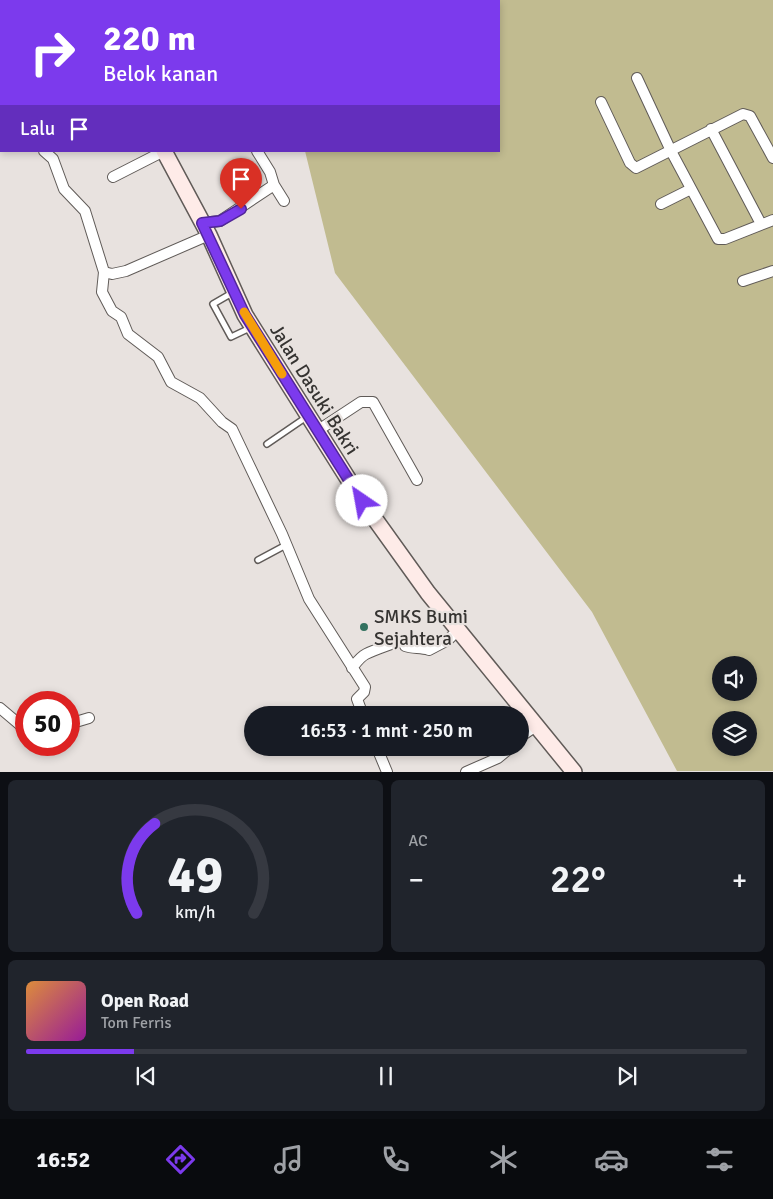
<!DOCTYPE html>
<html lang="id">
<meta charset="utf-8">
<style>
:root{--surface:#171b24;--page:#20242c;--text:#f1f3f6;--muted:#9ea1a6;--line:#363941;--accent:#7c3aed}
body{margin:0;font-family:Signika,sans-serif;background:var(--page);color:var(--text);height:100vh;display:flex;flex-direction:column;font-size:19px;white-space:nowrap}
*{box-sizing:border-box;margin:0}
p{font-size:16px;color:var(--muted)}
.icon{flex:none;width:28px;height:28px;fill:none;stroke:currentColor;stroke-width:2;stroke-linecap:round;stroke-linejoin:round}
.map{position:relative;height:772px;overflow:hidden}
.details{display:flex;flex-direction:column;gap:8px;padding:8px;background:#0d0f14;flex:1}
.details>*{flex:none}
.hud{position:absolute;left:0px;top:0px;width:500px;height:152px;box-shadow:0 2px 8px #0003;background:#7c3aed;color:#fff;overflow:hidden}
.controls{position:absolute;left:712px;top:656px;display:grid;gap:10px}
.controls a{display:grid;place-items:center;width:45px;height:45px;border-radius:50%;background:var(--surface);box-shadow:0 2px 8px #0003;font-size:25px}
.speed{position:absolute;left:15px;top:691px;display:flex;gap:10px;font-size:25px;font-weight:700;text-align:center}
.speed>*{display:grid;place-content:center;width:65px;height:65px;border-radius:50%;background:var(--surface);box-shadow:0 2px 8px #0003;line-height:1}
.speed .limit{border:8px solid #d22;background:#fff;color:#111}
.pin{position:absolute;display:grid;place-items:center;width:42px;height:42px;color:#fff;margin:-51px -21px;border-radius:50% 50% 50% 0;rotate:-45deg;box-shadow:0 0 5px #0007}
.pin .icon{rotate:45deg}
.me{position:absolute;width:55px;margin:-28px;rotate:327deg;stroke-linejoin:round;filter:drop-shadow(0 0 4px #0008)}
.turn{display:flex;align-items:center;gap:18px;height:105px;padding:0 20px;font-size:22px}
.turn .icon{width:65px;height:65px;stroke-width:2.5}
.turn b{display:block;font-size:35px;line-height:42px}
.then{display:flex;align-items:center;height:48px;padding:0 20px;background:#0003;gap:10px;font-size:19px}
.big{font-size:38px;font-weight:600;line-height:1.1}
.details .widget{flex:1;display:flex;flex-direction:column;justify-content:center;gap:8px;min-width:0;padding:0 18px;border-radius:8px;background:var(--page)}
.details .dial{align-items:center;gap:0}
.dial svg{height:130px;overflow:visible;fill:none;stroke:var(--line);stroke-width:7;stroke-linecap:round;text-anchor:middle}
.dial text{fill:var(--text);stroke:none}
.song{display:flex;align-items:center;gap:15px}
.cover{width:60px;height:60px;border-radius:8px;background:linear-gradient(135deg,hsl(30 70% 55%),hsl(300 70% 35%))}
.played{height:5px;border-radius:2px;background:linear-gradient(90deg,var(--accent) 15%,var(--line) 15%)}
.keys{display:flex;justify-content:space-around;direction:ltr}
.heat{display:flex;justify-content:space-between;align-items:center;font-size:28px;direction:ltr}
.details .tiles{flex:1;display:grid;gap:8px;grid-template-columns:1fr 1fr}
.widget:last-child{grid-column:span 2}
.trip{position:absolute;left:244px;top:706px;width:285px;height:50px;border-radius:25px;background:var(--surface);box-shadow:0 2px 8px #0003;font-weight:600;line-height:50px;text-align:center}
.menu{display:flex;height:80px;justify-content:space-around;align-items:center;background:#090b0e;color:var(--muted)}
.menu .icon{width:35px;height:35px}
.menu .on{color:var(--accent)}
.menu b{font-size:22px;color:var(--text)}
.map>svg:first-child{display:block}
</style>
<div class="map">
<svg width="773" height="772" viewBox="0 0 773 772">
<rect width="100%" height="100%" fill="#e8e2df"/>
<path fill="#c1bb90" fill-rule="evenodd" d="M267,0h506v771h-96l-85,-159 -257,-339 -30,-122h194v-150zM721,665h28v27h-28zM721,720h28v28h-28z"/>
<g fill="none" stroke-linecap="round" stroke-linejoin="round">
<defs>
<path id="service" d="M232,293l-19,11 18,33 19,-9
M267,444l41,-28
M258,560l28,-15"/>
<path id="minor" d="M299,0v1
M217,1l2,-1
M637,78l34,73 47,88h7l48,-19
M0,85l1,2
M601,102l29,61 6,5 107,-54 7,2 23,42
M711,129l50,95
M44,151l9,8 11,30 21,22 19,61 -2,20 10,19 9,6 7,17 30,23 13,25 29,16 22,24 10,7 50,105 27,65 56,88 -1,5 -7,7 6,16
M113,177l51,-26
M274,185l10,16
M661,204l30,-15
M202,223l18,-2 54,-36 -4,-13 -13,-21
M104,272l8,2 14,-3 83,-36
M743,281l30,-10
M317,431l44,-29h12l44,78
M352,668c4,-5 8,-11 14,-14 6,-3 32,-13 37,-13l2,5c8,3 16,1 24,4l19,-10 9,-9
M0,708l26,22
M69,724l20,-6
M520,737l16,-11
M377,748l10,24
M466,772l32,-14 12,-10"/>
<path id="secondary" d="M84,0v1
M164,151l45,84 36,80 117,186 66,92 146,179"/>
</defs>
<use href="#service" stroke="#605b58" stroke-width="8"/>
<use href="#minor" stroke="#605b58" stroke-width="12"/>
<use href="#secondary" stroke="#605b58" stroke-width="18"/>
<use href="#service" stroke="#fff" stroke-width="5"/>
<use href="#minor" stroke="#fff" stroke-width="10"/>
<use href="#secondary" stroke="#feebe8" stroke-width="15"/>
</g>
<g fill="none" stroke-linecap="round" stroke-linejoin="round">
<defs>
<path id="route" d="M241,209l-21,12 -18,2 43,92 117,186"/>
</defs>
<use href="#route" stroke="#51269a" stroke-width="12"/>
<use href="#route" stroke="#7c3aed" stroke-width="9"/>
<path stroke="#f59e0b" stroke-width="9" d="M244,312l38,62"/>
</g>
<circle fill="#32715f" stroke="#e8e2df" stroke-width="2" cx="364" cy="627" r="5"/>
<g text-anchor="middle" stroke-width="4.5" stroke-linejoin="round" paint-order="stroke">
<g font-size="19" fill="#353331" stroke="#e8e2df">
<text transform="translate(315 389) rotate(58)" y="7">Jalan Dasuki Bakri</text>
</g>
<g font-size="19" fill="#353331" stroke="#e8e2df" text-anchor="start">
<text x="374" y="623">SMKS Bumi<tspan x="374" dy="22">Sejahtera</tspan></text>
</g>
</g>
</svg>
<div class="controls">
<a><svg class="icon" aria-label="sound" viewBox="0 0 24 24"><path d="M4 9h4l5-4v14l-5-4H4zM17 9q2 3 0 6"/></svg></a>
<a><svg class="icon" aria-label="layers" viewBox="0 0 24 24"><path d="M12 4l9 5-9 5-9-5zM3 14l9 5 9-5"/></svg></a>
</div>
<div class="speed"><div class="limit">50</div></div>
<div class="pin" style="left:241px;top:209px;background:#d93025"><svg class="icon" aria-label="arrive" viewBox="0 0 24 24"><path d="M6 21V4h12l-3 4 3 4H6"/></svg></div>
<svg class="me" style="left:362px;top:501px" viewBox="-20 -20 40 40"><circle r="19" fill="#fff"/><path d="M0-13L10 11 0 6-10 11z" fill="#7c3aed"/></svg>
<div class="trip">16:53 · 1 mnt · 250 m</div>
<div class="hud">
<div class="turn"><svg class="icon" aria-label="right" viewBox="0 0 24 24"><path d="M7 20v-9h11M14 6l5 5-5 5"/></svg><div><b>220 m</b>Belok kanan</div></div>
<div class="then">Lalu<svg class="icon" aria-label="arrive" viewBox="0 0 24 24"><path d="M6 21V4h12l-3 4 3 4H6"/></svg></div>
</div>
</div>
<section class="details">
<div class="tiles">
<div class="widget dial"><svg viewBox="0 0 100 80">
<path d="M14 69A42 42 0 1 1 86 69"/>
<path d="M14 69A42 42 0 0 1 25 14" stroke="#7c3aed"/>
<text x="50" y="56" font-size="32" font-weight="700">49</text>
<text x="50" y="72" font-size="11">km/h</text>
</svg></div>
<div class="widget"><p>AC</p>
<div class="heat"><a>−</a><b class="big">22°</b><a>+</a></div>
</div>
<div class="widget">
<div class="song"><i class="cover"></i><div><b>Open Road</b><p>Tom Ferris</p></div></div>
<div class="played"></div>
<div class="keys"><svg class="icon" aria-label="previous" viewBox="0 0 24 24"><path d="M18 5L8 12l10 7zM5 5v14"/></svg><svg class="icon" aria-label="pause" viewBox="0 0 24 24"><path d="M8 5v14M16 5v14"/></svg><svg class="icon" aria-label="next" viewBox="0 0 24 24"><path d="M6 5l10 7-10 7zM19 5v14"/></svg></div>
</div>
</div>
</section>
<nav class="menu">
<b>16:52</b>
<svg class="icon on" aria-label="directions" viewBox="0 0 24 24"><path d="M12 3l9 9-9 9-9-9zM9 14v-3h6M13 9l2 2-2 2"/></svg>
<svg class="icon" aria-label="music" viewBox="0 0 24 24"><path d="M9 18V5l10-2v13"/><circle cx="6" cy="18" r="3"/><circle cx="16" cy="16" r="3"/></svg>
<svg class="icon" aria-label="phone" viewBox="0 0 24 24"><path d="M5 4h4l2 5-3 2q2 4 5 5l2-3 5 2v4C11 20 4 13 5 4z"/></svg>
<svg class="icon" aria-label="climate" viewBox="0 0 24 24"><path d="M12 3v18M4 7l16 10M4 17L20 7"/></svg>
<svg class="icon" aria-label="car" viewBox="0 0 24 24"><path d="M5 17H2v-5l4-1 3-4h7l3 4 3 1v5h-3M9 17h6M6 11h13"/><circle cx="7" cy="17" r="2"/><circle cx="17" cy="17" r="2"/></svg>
<svg class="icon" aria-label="filters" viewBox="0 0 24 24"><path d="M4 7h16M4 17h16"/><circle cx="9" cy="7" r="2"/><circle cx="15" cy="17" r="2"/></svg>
</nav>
